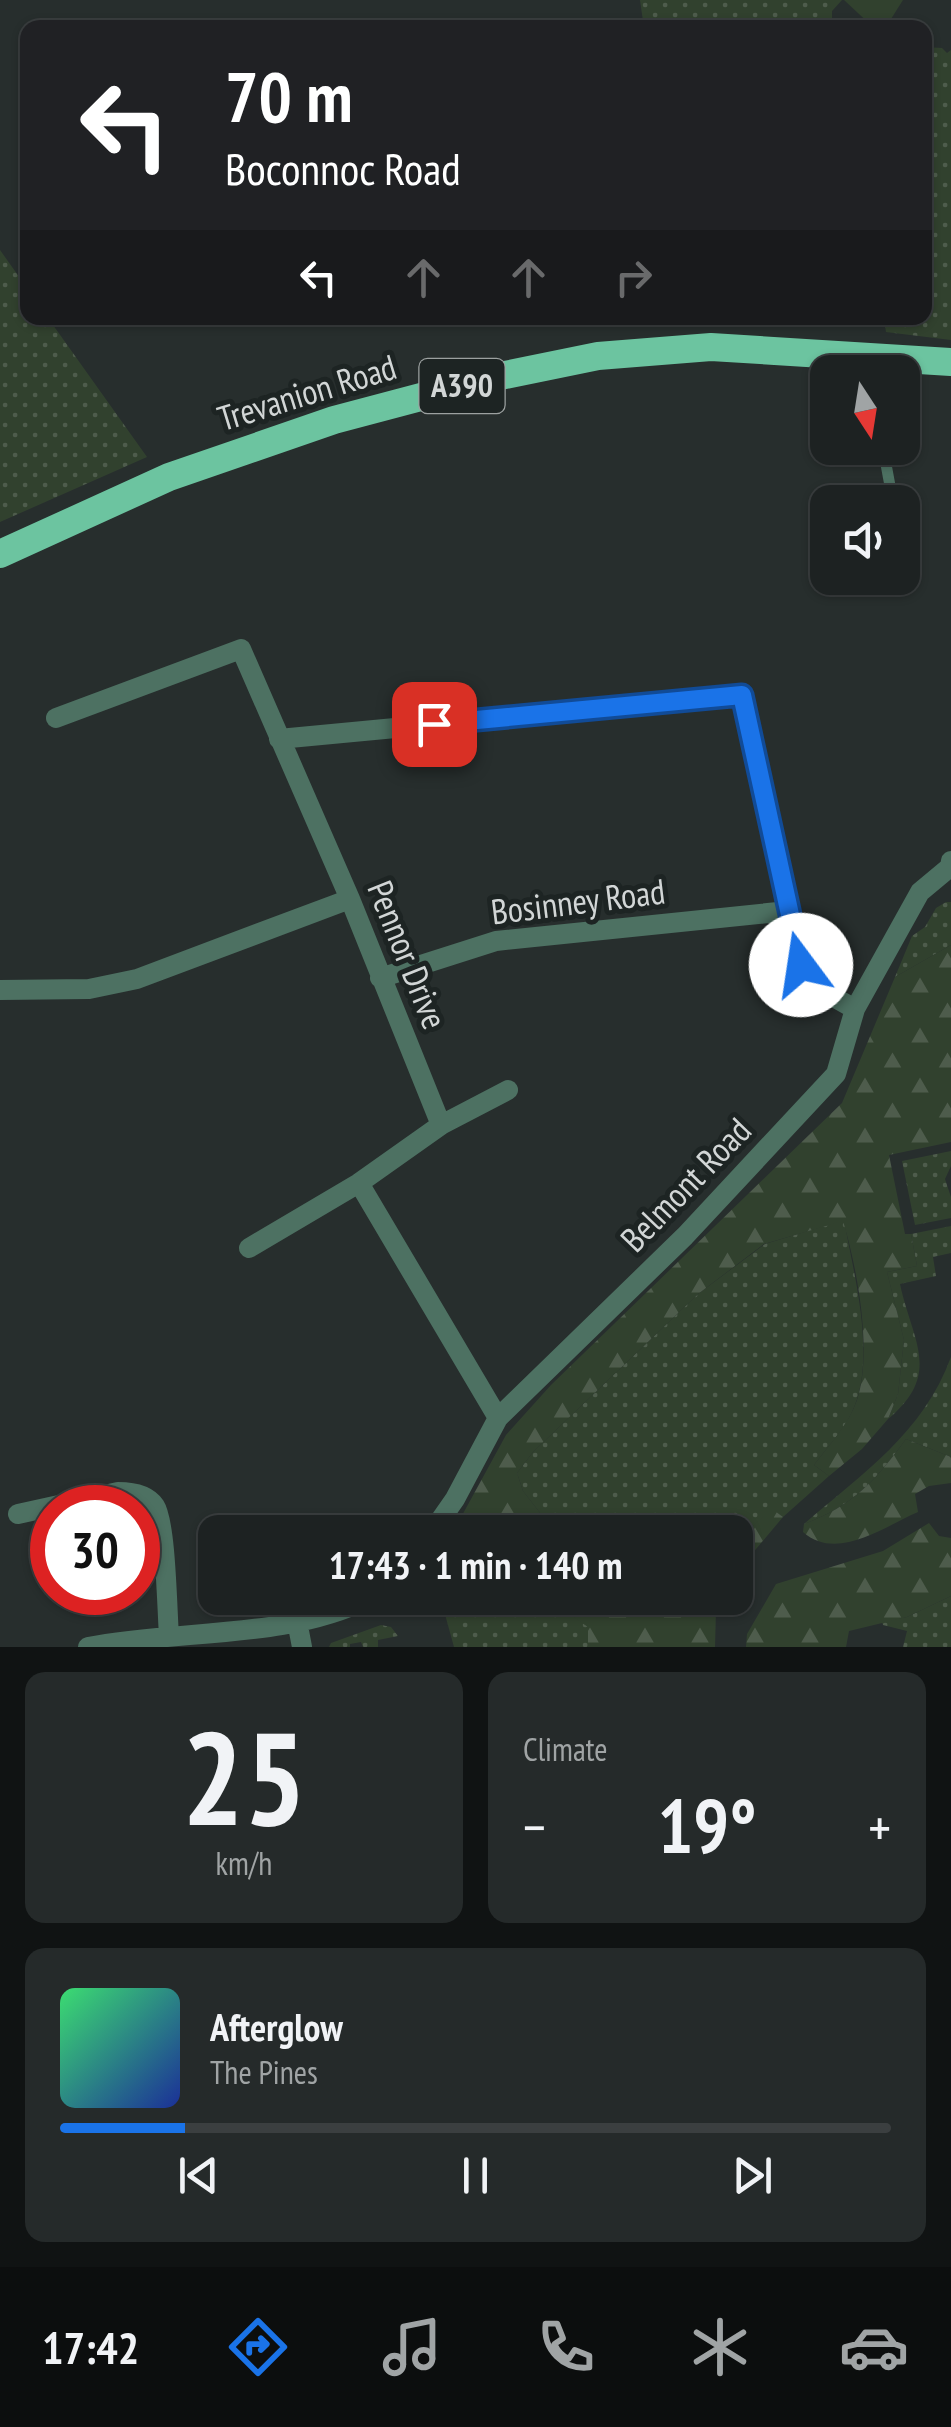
<!DOCTYPE html>
<meta charset="utf-8">
<style>
:root{--surface:#1d2222;--page:#252a2a;--text:#f1f3f6;--muted:#a0a4a5;--line:#3b3f40;--accent:#1a73e8}
body{margin:0;font-family:"PT Sans Narrow",sans-serif;background:var(--page);color:var(--text);height:100vh;display:flex;flex-direction:column;font-size:38px;white-space:nowrap}
*{box-sizing:border-box;margin:0}
p{font-size:32px;color:var(--muted)}
.icon{flex:none;width:55px;height:55px;fill:none;stroke:currentColor;stroke-width:2;stroke-linecap:round;stroke-linejoin:round}
.map{position:relative;height:1647px;overflow:hidden}
.panel{display:flex;flex-direction:column;gap:25px;padding:25px;background:#101313;flex:1}
.panel>*{flex:none}
.banner{position:absolute;left:20px;top:20px;width:912px;height:305px;border-radius:20px;box-shadow:0 2px 8px #0004,0 0 0 2px var(--line);background:#202124;color:#fff;overflow:hidden}
.needle{width:65px;rotate:168deg}
.buttons{position:absolute;left:810px;top:355px;display:grid;gap:20px}
.buttons a{display:grid;place-items:center;width:110px;height:110px;border-radius:20px;background:var(--surface);box-shadow:0 2px 8px #0004,0 0 0 2px var(--line);font-size:50px}
.speed{position:absolute;left:30px;top:1485px;display:flex;gap:20px;font-size:50px;font-weight:700;text-align:center}
.speed>*{display:grid;place-content:center;width:130px;height:130px;border-radius:50%;background:var(--surface);box-shadow:0 2px 8px #0004,0 0 0 2px var(--line);line-height:1}
.speed .limit{border:15px solid #d22;background:#fff;color:#111}
.pin{position:absolute;display:grid;place-items:center;width:85px;height:85px;color:#fff;margin:-42px;border-radius:20px;box-shadow:0 5px 15px #0006}
.me{position:absolute;width:110px;margin:-55px;rotate:346deg;stroke-linejoin:round;filter:drop-shadow(0 0 8px #0008)}
.turn{display:flex;align-items:center;gap:35px;height:210px;padding:0 40px;font-size:45px}
.turn .icon{width:130px;height:130px;stroke-width:2.5}
.turn b{display:block;font-size:70px;line-height:85px}
.lanes{display:flex;align-items:center;height:95px;padding:0 40px;background:#0003;justify-content:center;gap:50px;direction:ltr}
.lanes .off{opacity:.35}
.big{font-size:75px;font-weight:700;line-height:1.1}
.panel .widget{flex:1;display:flex;flex-direction:column;justify-content:center;gap:15px;min-width:0;padding:0 35px;border-radius:20px;background:var(--page)}
.panel .dial{align-items:center;gap:0}
.dial b{font-size:130px;line-height:1}
.song{display:flex;align-items:center;gap:30px}
.cover{width:120px;height:120px;border-radius:15px;background:linear-gradient(135deg,hsl(140 70% 55%),hsl(230 70% 35%))}
.played{height:10px;border-radius:5px;background:linear-gradient(90deg,var(--accent) 15%,var(--line) 15%)}
.keys{display:flex;justify-content:space-around;direction:ltr}
.heat{display:flex;justify-content:space-between;align-items:center;font-size:55px;direction:ltr}
.panel .tiles{flex:1;display:grid;gap:25px;grid-template-columns:1fr 1fr}
.widget:last-child{grid-column:span 2}
.trip{position:absolute;left:198px;top:1515px;width:555px;height:100px;border-radius:20px;background:var(--surface);box-shadow:0 2px 8px #0004,0 0 0 2px var(--line);font-weight:700;line-height:100px;text-align:center}
.tab-bar{display:flex;height:160px;justify-content:space-around;align-items:center;background:#0c0e0e;color:var(--muted)}
.tab-bar .icon{width:70px;height:70px}
.tab-bar .active{color:var(--accent)}
.tab-bar b{font-size:45px;color:var(--text)}
.map>svg:first-child{display:block}
</style>
<div class="map">
<svg width="951" height="1647" viewBox="0 0 951 1647">
<defs>
<pattern id="grass-dots" width="8" height="8" patternUnits="userSpaceOnUse" patternTransform="scale(2.5)"><rect width="8" height="8" fill="#31412e"/><path d="M2 2h.1M6 6h.1" fill="none" stroke="#4e5c4c" stroke-width="1.8" stroke-linecap="round"/></pattern>
<pattern id="forest-firs" width="22" height="20" patternUnits="userSpaceOnUse" patternTransform="scale(2.5)"><rect width="22" height="20" fill="#31412e"/><path d="M5 1l3.5 6h-7zM16 11l3.5 6h-7z" fill="#4e5c4c"/></pattern>
</defs>
<rect width="100%" height="100%" fill="#272e2d"/>
<path fill="url(#grass-dots)" d="M640,0h202l-10,11v16l-188,1z
M925,47l17,1 5,5 4,-3v290l-65,-8 -2,-13 -36,-1h77v-207l3,-2 -3,-4z
M0,250l27,38 1,30h20l99,139 -147,65z
M946,902h5v43l-56,32 17,-41 13,-9 11,-19z
M951,1151v15l-6,13 6,18v21l-36,7 -13,-64z
M844,1220c10,56 34,141 7,194 -9,18 -25,35 -37,51l15,11 -46,41 -11,-7 -37,31v-9h-180l-32,-41 -6,-18 16,-21 165,-158 67,-50z
M951,1226v27l-18,4 3,19 -36,8c12,57 43,89 -12,135l10,-25 6,-54 -17,-68 30,-6 -6,-32z
M951,1357v100l-45,-18c-30,41 -53,67 -102,85 59,-51 119,-91 147,-167z
M951,1596v51h-48l4,-16 -24,-6 -1,-3 25,-5z
M467,1599l93,9 29,19 -1,20h-134l-11,-40z
M381,1625l10,2 7,9 -20,4v7h-15l-2,-5 -11,2v3h-21l2,-4z"/>
<path fill="url(#forest-firs)" d="M951,945v197l-62,13 16,79h6l6,32 -30,6 17,68 -6,54 -10,25 -26,30 -33,27 -15,-11c15,-20 35,-41 43,-65 16,-48 0,-133 -14,-179l-79,23 -66,50 -165,158 -16,21 6,18 32,41h-102l53,-97 45,-50 291,-282 53,-126z
M906,1439l45,18v26l-22,3 -14,8 3,18c-35,15 -81,50 -115,20l1,-8c49,-18 72,-44 102,-85z
M772,1509l11,8 -48,57v-33z
M929,1523l10,13 12,2v58l-44,21 -58,14 -3,16h-100l1,-13 29,-50 107,-33z
M441,1598h214l26,6 5,-6h36l-6,12 -1,37h-127v-20l-28,-19 -50,-7 -43,-2 -24,8z"/>
<path fill="#31412e" d="M844,0h59l-17,27 -12,1z"/>
<g fill="none" stroke-linecap="round" stroke-linejoin="round">
<path stroke="#4d7162" stroke-width="11" d="M883,448l10,54
M902,552l6,26"/>
<path stroke="#4d7162" stroke-width="20" d="M56,718l185,-69 109,250 91,226 -82,58 139,235
M279,739l464,-44 58,270 20,25 34,19
M380,978l116,-37 292,-30
M0,990l89,-1 48,-10 213,-80
M441,1125l67,-35
M249,1248l110,-65
M18,1514l100,-22c12,0 29,2 37,14 11,17 12,104 14,130
M432,1532l23,-33 43,-81 187,-182 151,-162 19,-65 65,-117 30,-25 1,-6
M297,1621l5,26
M88,1647c92,-18 197,-7 282,-49"/>
<path stroke="#6cc4a0" stroke-width="28" d="M0,554l169,-77 165,-57 166,-44 98,-20 113,-9 240,15"/>
</g>
<g fill="none" stroke-linecap="round" stroke-linejoin="round">
<defs>
<path id="route" d="M434,724l308,-29 59,270"/>
</defs>
<use href="#route" stroke="#114b97" stroke-width="25"/>
<use href="#route" stroke="#1a73e8" stroke-width="18"/>
</g>
<g text-anchor="middle" stroke-width="10" stroke-linejoin="round" paint-order="stroke">
<rect fill="#1d2423" stroke="#9ca1a0" stroke-width="2.5" x="419.5" y="359" width="85" height="54" rx="8"/>
<g font-size="32" font-weight="bold" fill="#d2d6d6">
<text x="462" y="397">A390</text>
</g>
<g font-size="35" fill="#d2d6d6" stroke="#1d2423">
<text transform="translate(307 393) rotate(-17)" y="12">Trevanion Road</text>
<text transform="translate(578 902) rotate(-7)" y="12">Bosinney Road</text>
<text transform="translate(407 955) rotate(68)" y="12">Pennor Drive</text>
<text transform="translate(686 1185) rotate(-46)" y="12">Belmont Road</text>
</g>
</g>
</svg>
<div class="buttons">
<a><svg class="needle" viewBox="-14 -14 28 28"><path d="M0-13l5 13h-10z" fill="#e53935"/><path d="M0 13l5-13h-10z" fill="#a0a4a5"/></svg></a>
<a><svg class="icon" aria-label="sound" viewBox="0 0 24 24"><path d="M4 9h4l5-4v14l-5-4H4zM17 9q2 3 0 6"/></svg></a>
</div>
<div class="speed"><div class="limit">30</div></div>
<div class="pin" style="left:434px;top:724px;background:#d93025"><svg class="icon" aria-label="arrive" viewBox="0 0 24 24"><path d="M6 21V4h12l-3 4 3 4H6"/></svg></div>
<svg class="me" style="left:801px;top:965px" viewBox="-20 -20 40 40"><circle r="19" fill="#fff"/><path d="M0-13L10 11 0 6-10 11z" fill="#1a73e8"/></svg>
<div class="trip">17:43 · 1 min · 140 m</div>
<div class="banner">
<div class="turn"><svg class="icon" aria-label="left" viewBox="0 0 24 24"><path d="M17 20v-9H6M10 6l-5 5 5 5"/></svg><div><b>70 m</b>Boconnoc Road</div></div>
<div class="lanes"><svg class="icon" aria-label="left" viewBox="0 0 24 24"><path d="M17 20v-9H6M10 6l-5 5 5 5"/></svg><svg class="icon off" aria-label="ahead" viewBox="0 0 24 24"><path d="M12 20V5M6 11l6-6 6 6"/></svg><svg class="icon off" aria-label="ahead" viewBox="0 0 24 24"><path d="M12 20V5M6 11l6-6 6 6"/></svg><svg class="icon off" aria-label="right" viewBox="0 0 24 24"><path d="M7 20v-9h11M14 6l5 5-5 5"/></svg></div>
</div>
</div>
<section class="panel">
<div class="tiles">
<div class="widget dial"><b>25</b><p>km/h</p></div>
<div class="widget"><p>Climate</p>
<div class="heat"><a>−</a><b class="big">19°</b><a>+</a></div>
</div>
<div class="widget">
<div class="song"><i class="cover"></i><div><b>Afterglow</b><p>The Pines</p></div></div>
<div class="played"></div>
<div class="keys"><svg class="icon" aria-label="previous" viewBox="0 0 24 24"><path d="M18 5L8 12l10 7zM5 5v14"/></svg><svg class="icon" aria-label="pause" viewBox="0 0 24 24"><path d="M8 5v14M16 5v14"/></svg><svg class="icon" aria-label="next" viewBox="0 0 24 24"><path d="M6 5l10 7-10 7zM19 5v14"/></svg></div>
</div>
</div>
</section>
<nav class="tab-bar">
<b>17:42</b>
<svg class="icon active" aria-label="directions" viewBox="0 0 24 24"><path d="M12 3l9 9-9 9-9-9zM9 14v-3h6M13 9l2 2-2 2"/></svg>
<svg class="icon" aria-label="music" viewBox="0 0 24 24"><path d="M9 18V5l10-2v13"/><circle cx="6" cy="18" r="3"/><circle cx="16" cy="16" r="3"/></svg>
<svg class="icon" aria-label="phone" viewBox="0 0 24 24"><path d="M5 4h4l2 5-3 2q2 4 5 5l2-3 5 2v4C11 20 4 13 5 4z"/></svg>
<svg class="icon" aria-label="climate" viewBox="0 0 24 24"><path d="M12 3v18M4 7l16 10M4 17L20 7"/></svg>
<svg class="icon" aria-label="car" viewBox="0 0 24 24"><path d="M5 17H2v-5l4-1 3-4h7l3 4 3 1v5h-3M9 17h6M6 11h13"/><circle cx="7" cy="17" r="2"/><circle cx="17" cy="17" r="2"/></svg>
</nav>
